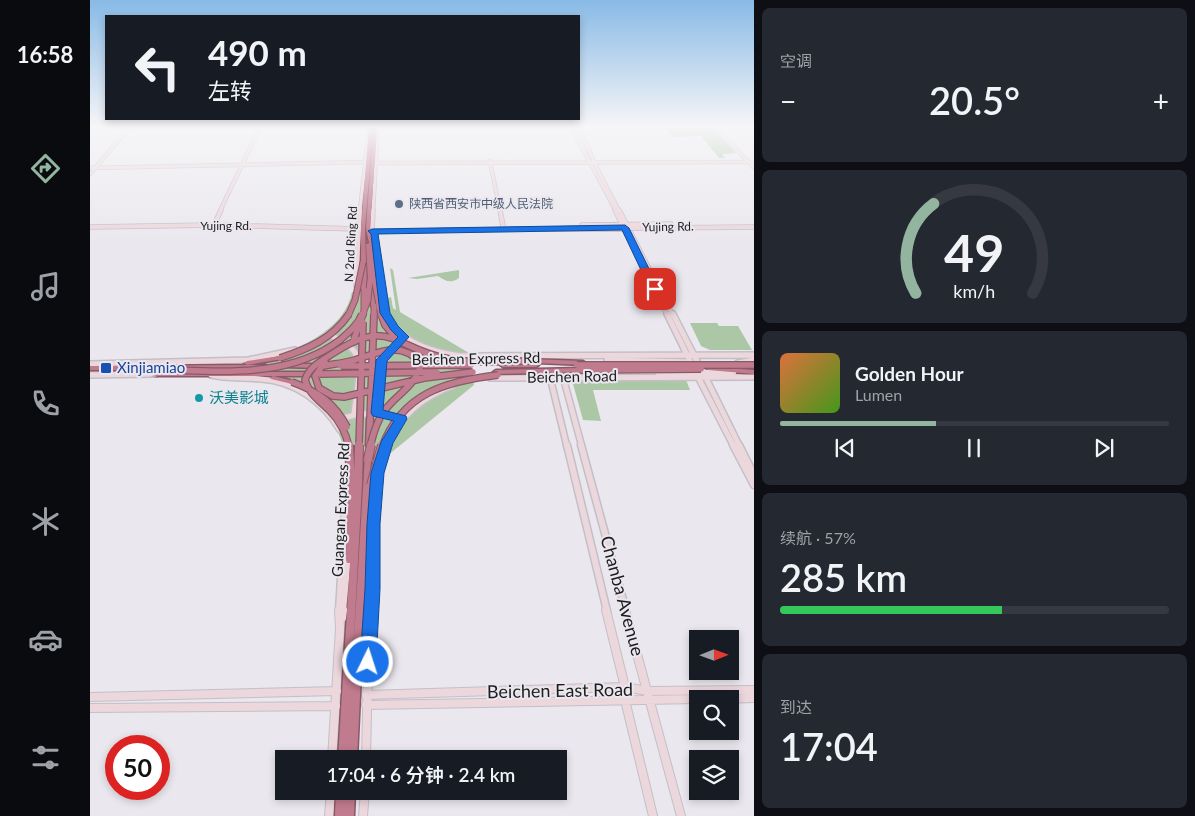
<!DOCTYPE html>
<html lang="zh">
<meta charset="utf-8">
<style>
:root{--surface:#171b24;--page:#242831;--text:#f1f3f6;--muted:#9ea1a6;--line:#363941;--accent:#93b5a0}
body{margin:0;font-family:Lato,"Noto Sans SC",sans-serif;background:var(--page);color:var(--text);height:100vh;display:flex;flex-direction:column;font-size:19px;white-space:nowrap}
*{box-sizing:border-box;margin:0}
p{font-size:16px;color:var(--muted)}
.icon{flex:none;width:28px;height:28px;fill:none;stroke:currentColor;stroke-width:2;stroke-linecap:round;stroke-linejoin:round}
.map{position:relative;flex:1;overflow:hidden}
.panel{display:flex;flex-direction:column;gap:8px;padding:8px;background:#0d0f14;width:441px}
.panel>*{flex:none}
.hud{position:absolute;left:15px;top:15px;width:475px;height:105px;border-radius:0px;box-shadow:0 2px 8px #0003;background:#171b24;color:var(--text);overflow:hidden}
.needle{width:32px;rotate:89deg}
.fabs{position:absolute;left:599px;top:630px;display:grid;gap:10px}
.fabs a{display:grid;place-items:center;width:50px;height:50px;border-radius:0px;background:var(--surface);box-shadow:0 2px 8px #0003;font-size:25px}
.speed{position:absolute;left:15px;top:735px;display:flex;gap:10px;font-size:25px;font-weight:700;text-align:center}
.speed>*{display:grid;place-content:center;width:65px;height:65px;border-radius:50%;background:var(--surface);box-shadow:0 2px 8px #0003;line-height:1}
.speed .limit{border:8px solid #d22;background:#fff;color:#111}
.pin{position:absolute;display:grid;place-items:center;width:42px;height:42px;color:#fff;margin:-21px;border-radius:10px;box-shadow:0 2px 8px #0006}
.me{position:absolute;width:55px;margin:-28px;rotate:4deg;stroke-linejoin:round;filter:drop-shadow(0 0 4px #0008)}
.turn{display:flex;align-items:center;gap:18px;height:105px;padding:0 20px;font-size:22px}
.turn .icon{width:65px;height:65px;stroke-width:2.5}
.turn b{display:block;font-size:35px;line-height:42px}
.big{font-size:38px;font-weight:600;line-height:1.1}
.panel .card{flex:1;display:flex;flex-direction:column;justify-content:center;gap:8px;min-width:0;padding:0 18px;border-radius:8px;background:var(--page)}
.panel .dial{align-items:center;gap:0}
.dial svg{height:130px;overflow:visible;fill:none;stroke:var(--line);stroke-width:7;stroke-linecap:round;text-anchor:middle}
.dial text{fill:var(--text);stroke:none}
.song{display:flex;align-items:center;gap:15px}
.cover{width:60px;height:60px;border-radius:8px;background:linear-gradient(135deg,hsl(20 70% 55%),hsl(100 70% 35%))}
.played{height:5px;border-radius:2px;background:linear-gradient(90deg,var(--accent) 40%,var(--line) 40%)}
.keys{display:flex;justify-content:space-around;direction:ltr}
.heat{display:flex;justify-content:space-between;align-items:center;font-size:28px;direction:ltr}
.charge{height:8px;border-radius:4px;background:linear-gradient(90deg,#34c759 57%,var(--line) 0)}
.trip{position:absolute;left:185px;top:750px;width:292px;height:50px;border-radius:0px;background:var(--surface);box-shadow:0 2px 8px #0003;font-weight:600;line-height:50px;text-align:center}
main{display:flex;flex:1;min-height:0}
.tab-bar{display:flex;flex-direction:column;width:90px;justify-content:space-around;align-items:center;background:#090b0e;color:var(--muted)}
.tab-bar .icon{width:35px;height:35px}
.tab-bar .on{color:var(--accent)}
.tab-bar b{font-size:22px;color:var(--text)}
.map>svg:first-child{display:block}
</style>
<main>
<nav class="tab-bar">
<b>16:58</b>
<svg class="icon on" aria-label="directions" viewBox="0 0 24 24"><path d="M12 3l9 9-9 9-9-9zM9 14v-3h6M13 9l2 2-2 2"/></svg>
<svg class="icon" aria-label="music" viewBox="0 0 24 24"><path d="M9 18V5l10-2v13"/><circle cx="6" cy="18" r="3"/><circle cx="16" cy="16" r="3"/></svg>
<svg class="icon" aria-label="phone" viewBox="0 0 24 24"><path d="M5 4h4l2 5-3 2q2 4 5 5l2-3 5 2v4C11 20 4 13 5 4z"/></svg>
<svg class="icon" aria-label="climate" viewBox="0 0 24 24"><path d="M12 3v18M4 7l16 10M4 17L20 7"/></svg>
<svg class="icon" aria-label="car" viewBox="0 0 24 24"><path d="M5 17H2v-5l4-1 3-4h7l3 4 3 1v5h-3M9 17h6M6 11h13"/><circle cx="7" cy="17" r="2"/><circle cx="17" cy="17" r="2"/></svg>
<svg class="icon" aria-label="filters" viewBox="0 0 24 24"><path d="M4 7h16M4 17h16"/><circle cx="9" cy="7" r="2"/><circle cx="15" cy="17" r="2"/></svg>
</nav>
<div class="map">
<svg width="664" height="816" viewBox="0 0 664 816">
<rect width="100%" height="100%" fill="#eae8ee"/>
<path fill="#acc7a5" d="M574,127h48l24,26 -14,1 3,4h-6l-18,-22 -28,1z
M300,268l3,2 7,42 69,41 5,32 -87,71 -3,11 -39,4c0,-12 0,-23 -5,-34 -7,-18 -30,-41 -48,-49 -16,-6 -36,-6 -53,-6l8,-26c10,0 21,0 31,-2 30,-8 68,-29 74,-62h33l1,13h2l-1,-7 4,-1 2,11 3,2z
M369,270v8c-8,6 -14,3 -21,-2l-21,3 -9,-1z
M600,323h27l2,3h19l14,24h-42l-9,-4z
M596,380l4,10h-97l8,31 -18,-1 -10,-36 3,-3z"/>
<g fill="none" stroke-linecap="round" stroke-linejoin="round">
<defs>
<path id="secondary-far4" d="M481,127l45,84
M489,127l15,35 25,49
M626,127l38,41
M400,161l10,50
M286,163l378,-1
M0,168l278,-6
M0,174l40,-47
M130,211l40,-84
M270,211l9,-84
M283,211l5,-84"/>
<path id="secondary-far3" d="M283,210l-1,21 3,3 8,72 4,10
M410,210l3,16
M525,210l53,106
M529,210l54,106
M124,225l7,-15
M492,225l89,-1
M0,227l124,-2 145,4
M282,231l382,-4
M266,286l4,-76"/>
<path id="secondary-far2" d="M297,314c12,29 45,38 73,42l294,-1
M577,314l26,53
M583,314l27,53
M238,334c9,5 20,9 26,17 10,13 2,46 0,62
M517,360l84,2
M268,361l24,-1
M648,363l16,-3
M0,364l158,-4 47,-10
M568,373l76,-1
M614,374l36,73
M0,375l66,-1
M121,375c17,4 33,2 50,4 34,2 62,23 79,51
M607,375l37,72
M475,376l-2,1 19,70
M460,377l17,70
M400,378l264,-1
M287,413l5,-53 19,-21
M249,420c22,-9 40,-8 62,-1
M296,447c14,-31 35,-49 66,-61"/>
<path id="secondary-far1" d="M477,445l40,166
M491,445l45,166
M643,445l21,40
M649,445l15,30
M292,459l5,-14
M249,611l8,-136
M253,611l5,-54
M280,611l3,-87 6,-54"/>
<path id="secondary" d="M516,610l19,77v13l28,116
M535,610l56,206
M252,618l1,-8
M280,626v-16
M276,695l259,-8 22,4 107,-1
M0,697l247,-6
M636,699l28,-1
M276,705l332,-6
M0,708l246,-2
M242,759l8,-131 -1,-18
M276,759l2,-92
M239,816l2,-25
M273,816l2,-25"/>
<path id="highway" d="M279,127h4l-8,102 2,60 -3,2 -3,-2v-60z
M285,130l2,1 -7,97 4,15 3,63 -3,2 -3,-2v-25l-3,-1 -2,-36 3,-1 -3,-15 7,-97z
M190,356l2,1 1,1 -1,1 -35,6 -3,-2 3,-2z
M440,359l53,2 3,2 -3,2 -46,-2 2,2 -3,2h-33l-3,-2 3,-2h29l-4,-1 -1,-1z
M194,364h35l3,2 -3,2 -37,-1 -1,-1z
M176,365l3,2 -3,2 -120,1 10,2h156l3,2 -3,2h-39l21,5 1,1 -1,1 -2,1 -21,-5 -1,-1 3,-2h-117l-19,-5 -1,-1h-46v-4z
M620,367l44,3v4l-46,-4 -1,-1 1,-1z
M489,368l3,2 -3,2 -83,2 -3,-2 3,-2z
M278,417h4l1,2 -1,26 -1,2h-4l-1,-2 1,-26z
M278,452l2,1 1,2 -5,123 3,1 1,3 2,87 -1,3 -3,1 -3,-1 -1,-3 -1,-36 -6,126h-19l12,-196h-3l-1,-3 1,-76 2,-2 2,-1 2,1 2,3 1,-2 2,-1 2,1 2,2 -9,169 12,-199 1,-2z
M246,791h19l-1,25h-19z"/>
</defs>
<use href="#secondary-far4" stroke="#c2c0c6" stroke-width="4.5"/>
<use href="#secondary-far3" stroke="#c2c0c6" stroke-width="5.5"/>
<use href="#secondary-far2" stroke="#c2c0c6" stroke-width="8"/>
<use href="#secondary-far1" stroke="#c2c0c6" stroke-width="9"/>
<use href="#secondary" stroke="#c2c0c6" stroke-width="10"/>
<use href="#highway" stroke="#885a67" stroke-width="3"/>
<use href="#secondary-far4" stroke="#ecd7dd" stroke-width="3"/>
<use href="#secondary-far3" stroke="#ecd7dd" stroke-width="4"/>
<use href="#secondary-far2" stroke="#ecd7dd" stroke-width="5"/>
<use href="#secondary-far1" stroke="#ecd7dd" stroke-width="6"/>
<use href="#secondary" stroke="#ecd7dd" stroke-width="8"/>
<use href="#highway" fill="#c17b8e" fill-rule="evenodd"/>
<defs>
<path id="highway-bridge-far2" d="M284,278l7,38
M274,289v23
M258,316l7,-16 8,-38
M272,316l6,-16 2,-20
M273,316l1,-4
M284,316v-10"/>
<path id="highway-bridge-far1" d="M291,314l4,11 10,12
M264,339l9,-25
M190,358c28,-9 52,-19 69,-44
M235,362l-10,14 4,12 14,8 11,1 80,-19 49,-6
M487,365h177
M233,366c11,-2 21,-3 32,-6 25,-8 45,-20 66,3 -3,21 -24,31 -36,47 -8,10 -12,24 -15,37
M251,366l130,-1
M84,370c56,2 119,6 166,-30 8,-7 18,-15 22,-26
M489,370l122,-1
M230,374l117,-2
M202,382c25,9 43,21 55,45
M280,419l4,-105
M259,447c-3,-14 -9,-26 -19,-36 -10,-10 -21,-17 -25,-31 4,-13 16,-19 27,-26 59,-39 61,-5 117,5 27,5 54,2 81,2
M269,447l4,-125
M292,447c20,-54 64,-66 116,-72"/>
<path id="highway-bridge" d="M259,445l2,39
M278,459l3,-14
M268,485l1,-40
M281,485l11,-40"/>
</defs>
<use href="#highway-bridge-far2" stroke="#885a67" stroke-width="7" stroke-linecap="butt"/>
<use href="#highway-bridge-far1" stroke="#885a67" stroke-width="8" stroke-linecap="butt"/>
<use href="#highway-bridge" stroke="#885a67" stroke-width="10" stroke-linecap="butt"/>
<use href="#highway-bridge-far2" stroke="#c17b8e" stroke-width="5"/>
<use href="#highway-bridge-far1" stroke="#c17b8e" stroke-width="5.5"/>
<use href="#highway-bridge" stroke="#c17b8e" stroke-width="8"/>
</g>
<linearGradient id="sky" x2="0" y2="1"><stop stop-color="#88bae6"/><stop offset="0.52" stop-color="#f6f5f7"/><stop offset="1" stop-color="#f6f5f7" stop-opacity="0"/></linearGradient>
<rect width="664" height="242" fill="url(#sky)"/>
<path fill="#1a73e8" stroke="#114b97" d="M535,225l4,3 30,61 -1,2h-6l-2,-2 -28,-59 -244,4 12,79 8,13 11,11 -22,24 -4,49 23,6 1,3 -14,24 -9,30 -4,51v65l-4,73 -2,6 -6,3 -6,-3 -2,-6 5,-73 2,-65 4,-51 10,-31 13,-21 -21,-5 -2,-3 5,-53 22,-23 -7,-7 -11,-17 -9,-79 -3,-3 4,-2z"/>
<circle fill="#5c6f8a" stroke="#eae8ee" stroke-width="2" cx="309" cy="204" r="5"/>
<rect fill="#1a4fb4" stroke="#eae8ee" stroke-width="2" x="10" y="362" width="12" height="12" rx="2.5"/>
<circle fill="#0f9aa8" stroke="#eae8ee" stroke-width="2" cx="109" cy="398" r="5"/>
<g text-anchor="middle" stroke-width="4" stroke-linejoin="round" paint-order="stroke">
<g font-size="12" fill="#4e5e75" stroke="#eae8ee" text-anchor="start">
<text x="319" y="208">陕西省西安市中级人民法院</text>
</g>
<g font-size="12" fill="#1d1c1e" stroke="#eae8ee">
<text x="136" y="230">Yujing Rd.</text>
<text transform="translate(578 227) rotate(-1)" y="4">Yujing Rd.</text>
<text transform="translate(261 244) rotate(-87)" y="4">N 2nd Ring Rd</text>
</g>
<g font-size="15" fill="#1d1c1e" stroke="#eae8ee">
<text transform="translate(386 359) rotate(-1)" y="5">Beichen Express Rd</text>
<text transform="translate(482 377) rotate(-1)" y="5">Beichen Road</text>
<text transform="translate(251 510) rotate(-87)" y="5">Guangan Express Rd</text>
</g>
<g font-size="15" fill="#164399" stroke="#eae8ee" text-anchor="start">
<text x="27" y="373">Xinjiamiao</text>
</g>
<g font-size="15" fill="#0d838f" stroke="#eae8ee" text-anchor="start">
<text x="119" y="403">沃美影城</text>
</g>
<g font-size="18" fill="#1d1c1e" stroke="#eae8ee">
<text transform="translate(532 596) rotate(75)" y="6">Chanba Avenue</text>
<text transform="translate(470 691) rotate(-1)" y="6">Beichen East Road</text>
</g>
</g>
</svg>
<div class="fabs">
<a><svg class="needle" viewBox="-14 -14 28 28"><path d="M0-13l5 13h-10z" fill="#e53935"/><path d="M0 13l5-13h-10z" fill="#9ea1a6"/></svg></a>
<a><svg class="icon" aria-label="search" viewBox="0 0 24 24"><circle cx="10" cy="10" r="6"/><path d="M15 15l6 6"/></svg></a>
<a><svg class="icon" aria-label="layers" viewBox="0 0 24 24"><path d="M12 4l9 5-9 5-9-5zM3 14l9 5 9-5"/></svg></a>
</div>
<div class="speed"><div class="limit">50</div></div>
<div class="pin" style="left:565px;top:289px;background:#d93025"><svg class="icon" aria-label="arrive" viewBox="0 0 24 24"><path d="M6 21V4h12l-3 4 3 4H6"/></svg></div>
<svg class="me" style="left:278px;top:662px" viewBox="-20 -20 40 40"><circle r="17" fill="#1a73e8" stroke="#fff" stroke-width="3"/><path d="M0-11L8 9 0 5-8 9z" fill="#fff"/></svg>
<div class="trip">17:04 · 6 分钟 · 2.4 km</div>
<div class="hud">
<div class="turn"><svg class="icon" aria-label="left" viewBox="0 0 24 24"><path d="M17 20v-9H6M10 6l-5 5 5 5"/></svg><div><b>490 m</b>左转</div></div>
</div>
</div>
<section class="panel">
<div class="card"><p>空调</p>
<div class="heat"><a>−</a><b class="big">20.5°</b><a>+</a></div>
</div>
<div class="card dial"><svg viewBox="0 0 100 80">
<path d="M14 69A42 42 0 1 1 86 69"/>
<path d="M14 69A42 42 0 0 1 25 14" stroke="#93b5a0"/>
<text x="50" y="56" font-size="32" font-weight="700">49</text>
<text x="50" y="72" font-size="11">km/h</text>
</svg></div>
<div class="card">
<div class="song"><i class="cover"></i><div><b>Golden Hour</b><p>Lumen</p></div></div>
<div class="played"></div>
<div class="keys"><svg class="icon" aria-label="previous" viewBox="0 0 24 24"><path d="M18 5L8 12l10 7zM5 5v14"/></svg><svg class="icon" aria-label="pause" viewBox="0 0 24 24"><path d="M8 5v14M16 5v14"/></svg><svg class="icon" aria-label="next" viewBox="0 0 24 24"><path d="M6 5l10 7-10 7zM19 5v14"/></svg></div>
</div>
<div class="card"><p>续航 · 57%</p><b class="big">285 km</b><div class="charge"></div></div>
<div class="card"><p>到达</p><b class="big">17:04</b></div>
</section>
</main>
